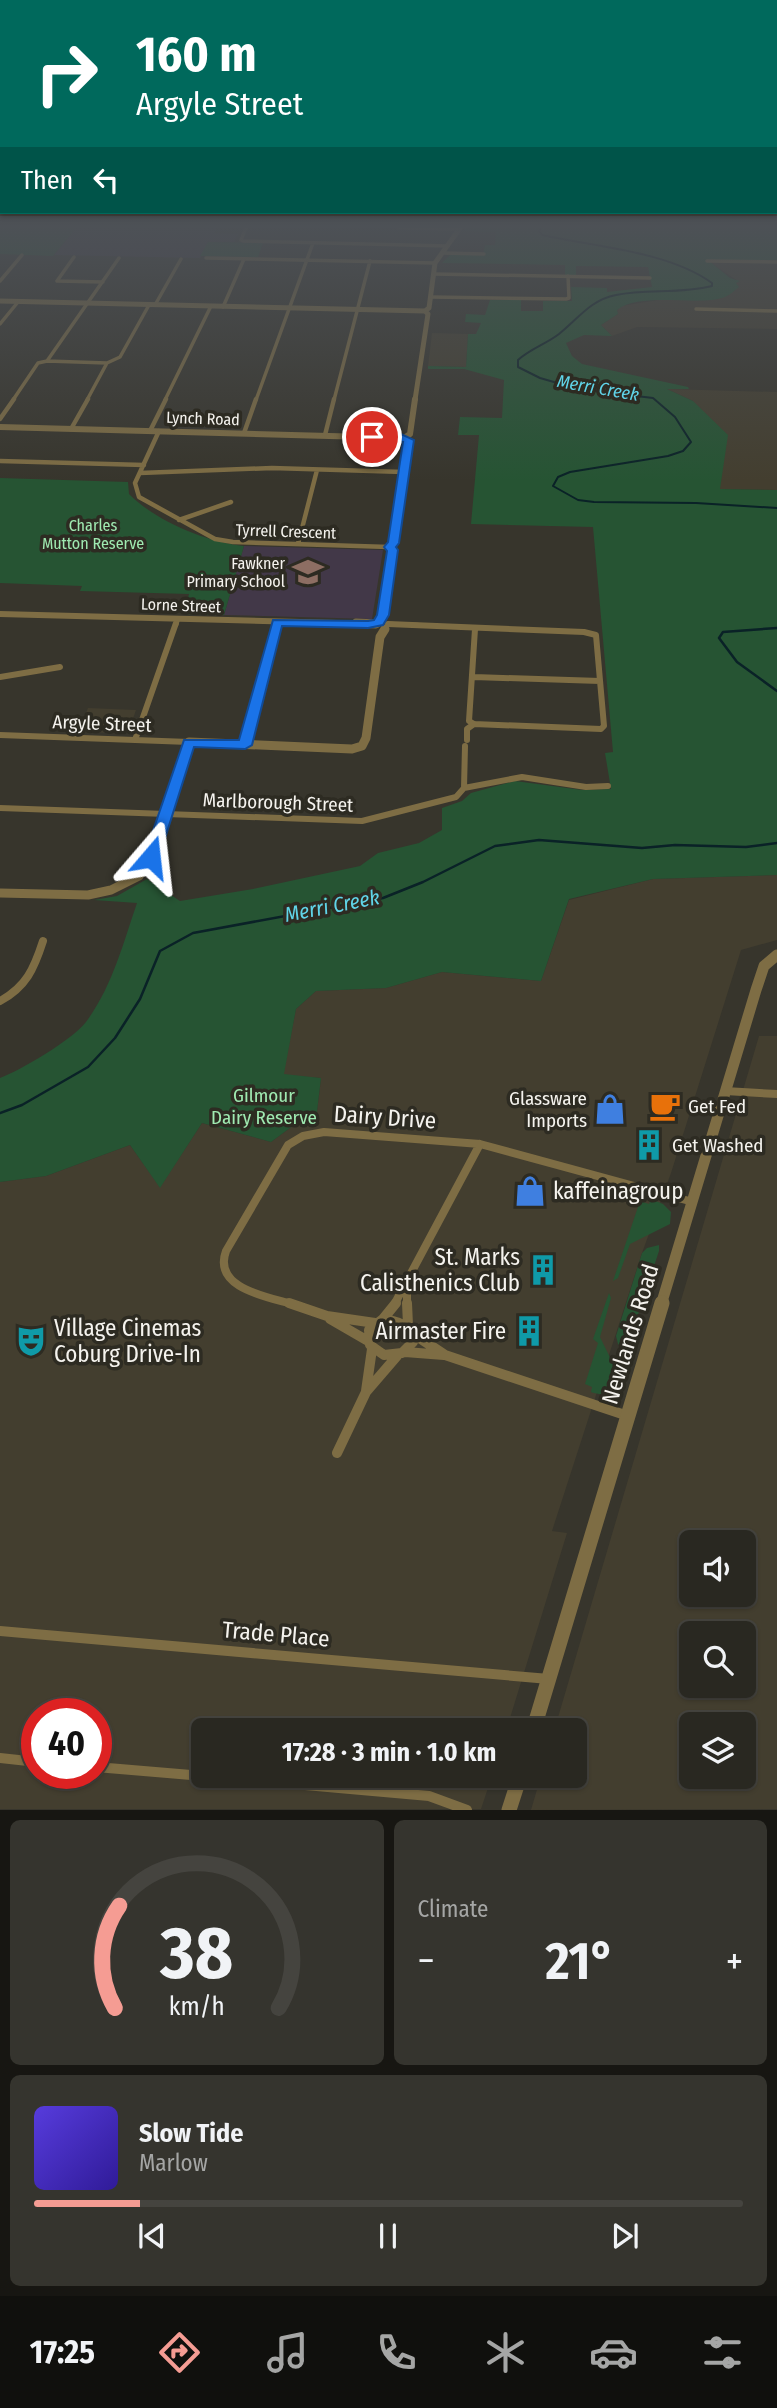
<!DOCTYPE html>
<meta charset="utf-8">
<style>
:root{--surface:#292821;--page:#35342e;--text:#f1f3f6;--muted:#a5a6a5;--line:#45443f;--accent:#f59c93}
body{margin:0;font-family:"Fira Sans Condensed",sans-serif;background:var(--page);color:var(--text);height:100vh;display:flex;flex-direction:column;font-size:26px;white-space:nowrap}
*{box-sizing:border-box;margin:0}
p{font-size:23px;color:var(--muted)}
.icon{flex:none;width:38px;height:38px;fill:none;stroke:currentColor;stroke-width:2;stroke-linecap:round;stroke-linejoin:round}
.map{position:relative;height:1810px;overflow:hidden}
.details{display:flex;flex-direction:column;gap:10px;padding:10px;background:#171612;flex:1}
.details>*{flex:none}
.guide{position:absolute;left:0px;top:0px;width:777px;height:214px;box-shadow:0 2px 5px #0004,0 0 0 2px var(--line);background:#00695c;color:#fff;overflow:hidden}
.tools{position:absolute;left:679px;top:1530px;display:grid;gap:14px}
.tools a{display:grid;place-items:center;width:77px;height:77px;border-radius:10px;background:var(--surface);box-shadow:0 2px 5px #0004,0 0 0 2px var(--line);font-size:35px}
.speed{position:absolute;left:21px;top:1698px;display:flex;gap:14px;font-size:35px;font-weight:700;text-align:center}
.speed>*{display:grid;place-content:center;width:91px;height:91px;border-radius:50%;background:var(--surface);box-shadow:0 2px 5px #0004,0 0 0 2px var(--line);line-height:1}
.speed .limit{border:10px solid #d22;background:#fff;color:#111}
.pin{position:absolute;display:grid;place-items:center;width:60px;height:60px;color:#fff;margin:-30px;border:4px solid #fff;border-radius:50%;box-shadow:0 2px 7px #0007}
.me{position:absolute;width:77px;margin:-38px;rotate:17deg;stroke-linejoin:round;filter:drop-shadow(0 0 5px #0008)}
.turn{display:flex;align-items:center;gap:24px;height:147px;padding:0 21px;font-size:32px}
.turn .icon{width:91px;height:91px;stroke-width:2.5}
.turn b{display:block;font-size:49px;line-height:60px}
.then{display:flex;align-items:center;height:66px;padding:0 21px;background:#0003;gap:14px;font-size:26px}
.big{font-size:52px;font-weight:700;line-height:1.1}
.details .card{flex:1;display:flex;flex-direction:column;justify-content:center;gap:10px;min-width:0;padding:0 24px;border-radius:10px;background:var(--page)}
.details .dial{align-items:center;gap:0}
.dial svg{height:182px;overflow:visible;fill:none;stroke:var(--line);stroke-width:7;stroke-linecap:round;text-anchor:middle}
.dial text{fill:var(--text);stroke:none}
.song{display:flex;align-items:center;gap:21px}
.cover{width:84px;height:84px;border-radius:10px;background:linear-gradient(135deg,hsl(250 70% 55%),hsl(250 70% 35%))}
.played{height:7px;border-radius:4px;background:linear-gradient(90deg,var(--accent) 15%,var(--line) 15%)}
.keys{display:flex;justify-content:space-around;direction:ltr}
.heat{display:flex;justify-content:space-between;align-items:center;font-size:38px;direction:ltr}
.details .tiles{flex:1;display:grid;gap:10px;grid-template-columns:1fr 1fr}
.card:last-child{grid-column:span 2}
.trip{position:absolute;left:191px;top:1718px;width:396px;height:70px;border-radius:10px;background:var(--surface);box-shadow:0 2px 5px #0004,0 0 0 2px var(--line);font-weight:700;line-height:70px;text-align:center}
.tabs{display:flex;height:112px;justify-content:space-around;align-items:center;background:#10100d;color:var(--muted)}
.tabs .icon{width:49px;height:49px}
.tabs .active{color:var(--accent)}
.tabs b{font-size:32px;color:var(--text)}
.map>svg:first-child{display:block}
</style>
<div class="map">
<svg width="777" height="1810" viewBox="0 0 777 1810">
<rect width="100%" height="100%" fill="#37352c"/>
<path fill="#433e2f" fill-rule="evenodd" d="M711,263h66v66l-140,-2 -25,9 -11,-11 17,-11 -1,-4 4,-4 118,-19 -4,-4 3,-2z
M432,333l36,1 -2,33 -38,-1z
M667,389l110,3v98l-58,-1 -26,-88z
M88,708l48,2 -8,23 -50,-1z
M777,875v65l-36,10 -70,223 -29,80 -90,278 15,2 -61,198h-303v45h289l-11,33h-481v-627l46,-6 84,-31 30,42 42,-64 69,19 23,-17 22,-5 5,-42 -38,-3 13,-66 20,-18 70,-3 56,-16 99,9 28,-81 84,-21zM37,1713h59v60h-59z
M759,1036h18v773l-246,1 10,-34h33v-45h-20zM691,1542h53v52h-53zM691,1633h53v52h-53zM691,1724h53v52h-53z"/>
<path fill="#423848" d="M76,228h140l-2,5 24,1 -4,8h-26l-8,16 -146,-3z
M244,546l139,4 -11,69 -148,-4z"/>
<path fill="#265433" d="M0,228h76l-23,28 -53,-2z
M465,228h312v32h-69l22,18 10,3 -4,2 3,4c-4,3 -9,8 -14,10 -26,10 -83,-6 -108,13l1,4 -17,11 11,11 -28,-1 -18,8 6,13 10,8 106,23 1,2h-22l26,12 35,34 -8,54 57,1v385l-124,4 -84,20 -28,82 -99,-9 -56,16 -70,3 -20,18 -12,65 37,4 -5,42 -22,5 -23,17 -69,-19 -42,65 -30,-43 -84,31 -46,6v-104c21,-8 72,-38 86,-56 26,-35 37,-78 51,-119l-43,-3 23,-4 30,-17 33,22 73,-12 107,-23 18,-13 41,-10 23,-13v-22l20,-7 9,-8 44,-12 67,9 29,-1 -6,-36 8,-1 -20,-225 -122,-3 8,-89h-21l2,-18 42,1 2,-38 -40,-11h-36v-3l38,1 2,-33h8l5,-11 -16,-1 1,-8 19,1 5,-15h31v11h22v-10h29l-1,-14 36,1v4l45,-5 -4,-20 -72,-1v9h-11v-10l-123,-2 8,-8h33l2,-10h10l1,-13 -31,-1z
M208,242l55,1 -5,14 -58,-1z
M0,478l128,4 1,12c27,27 77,48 115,52l-20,69 -40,-1 5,-20 -109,-3 2,-5 -82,-3z
M651,1199l12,5 8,8 -1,12 -40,20 -12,34 -5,3 27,-80 9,3z
M659,1245v6l-33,100 -8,-7 -2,-8 26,-83 5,-5z
M609,1293l2,5 -11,39 21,43c-6,13 -16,17 -30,12l1,-5 -7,-3 13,-41 -5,-4z"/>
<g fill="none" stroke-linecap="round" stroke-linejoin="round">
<path stroke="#0a2227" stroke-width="2" d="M541,228l-2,3 3,4c53,12 126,16 170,48v3c-32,8 -64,3 -96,9 -26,5 -38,24 -57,39 -13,10 -29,15 -41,26v7l22,11 38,11 75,9 22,19 16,25 -8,9 -15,5 -98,16 -12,5 -5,9 25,14 16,2 102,1 81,5"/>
<path stroke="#0a2227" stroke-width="2.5" d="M777,628l-54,4 -4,6 18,24 40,29
M0,1113l22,-8 66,-38 27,-29 25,-39 20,-48 33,-18 190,-35 40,-16 72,-36 44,-6 103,8 33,-3 71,2 31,-4"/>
<path stroke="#7e6d44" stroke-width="3.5" d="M246,228l-5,12 2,1 205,5
M399,228l61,1
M443,253l41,1
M74,257l-17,24 46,1
M206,258l229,5
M707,261l70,1
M434,274l216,4
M0,281l22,-26
M431,297l135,2 3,-1 -1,-22
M155,305l26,-46
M223,307l21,-48
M696,309l81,2
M0,324l18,-22
M47,361l60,2
M13,400l25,-37 9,-2 72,-103
M87,400l20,-37 13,-6 29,-52
M165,400l46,-94
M256,400l57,-157
M334,400l36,-139"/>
<path stroke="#7e6d44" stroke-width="4.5" d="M0,419l14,-20
M71,429l17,-30
M150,431l16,-32
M159,431l-24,52 4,14 76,42 18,3 156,5
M244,433l12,-34
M325,435l9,-36
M0,461l144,4
M140,473l132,-5 132,4
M179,520l52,-18
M298,544l19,-74
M388,624l30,1
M176,625l2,-6
M276,625l1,-3"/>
<path stroke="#7e6d44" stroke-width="6" d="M388,624l196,8 12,3 8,91 -3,3 -127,-5
M0,677l60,-10
M474,677l126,4
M474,724l-5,-3 6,-92
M0,735l189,7
M135,740l41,-117
M467,740v-11l7,-5
M245,745l32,-122
M464,788l58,-11 64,10 22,-1
M464,788l1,-42
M0,808l362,13 94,-24 8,-9"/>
<path stroke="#7e6d44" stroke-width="8" d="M0,1001c26,-14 34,-32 43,-60
M725,1091l52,3
M407,1287v18
M295,1305c-26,-8 -83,-16 -69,-54l62,-106 15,-9 21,-4 156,12 213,58
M394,1305l86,-161"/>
<path stroke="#7e6d44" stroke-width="10" d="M289,1303l38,13 48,7
M407,1303l1,22
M330,1319l38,22
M383,1319c14,2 30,7 30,23l-11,11 -18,2 -14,-10 -1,-15z
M383,1319l13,-16
M412,1333l33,22 183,61
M405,1352l39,3
M366,1391l6,-42
M337,1453l29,-61 31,-36
M0,1631l549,48
M0,1758l37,4
M96,1767l107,9
M205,1776l224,20 38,14"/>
<path stroke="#7e6d44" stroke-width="5" d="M0,301l425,10
M415,400l13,-86 -3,-3 4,-3 6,-45 25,-35"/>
<path stroke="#7e6d44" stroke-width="6" d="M0,427l404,11
M0,614l376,10
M379,623l4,-8 10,-66 -4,-2 4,-4 16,-101 -5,-4 6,-4 5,-35"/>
<path stroke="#7e6d44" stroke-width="9" d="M356,623l20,1
M0,893l88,2 23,-5 28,-14 12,-19 38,-115 163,7 10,-3 4,-8 14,-101 5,-8"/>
<path stroke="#7e6d44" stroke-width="11" d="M661,1305l95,-315 8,-24 13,-11"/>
<path stroke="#7e6d44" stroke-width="15" d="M533,1731l129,-428
M509,1810l11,-34"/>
</g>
<linearGradient id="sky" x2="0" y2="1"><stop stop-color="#1e1d18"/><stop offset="0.47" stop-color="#4d5156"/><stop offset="1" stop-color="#4d5156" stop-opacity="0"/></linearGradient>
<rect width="777" height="481" fill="url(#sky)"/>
<path fill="#1a73e8" stroke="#114b97" stroke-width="2" d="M372,434h29l13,6 -15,103 -3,4 2,3 -9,65 -6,10 -15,3 -86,-2 -30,119 -7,4 -51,-2 -35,110 -8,5 -5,-2 -2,-3 40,-117h55l34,-120 95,1 6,-1 3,-5 10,-64 -3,-4 4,-5 15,-100 -34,-3 -2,-2z"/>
<defs>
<symbol id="school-bare" viewBox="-9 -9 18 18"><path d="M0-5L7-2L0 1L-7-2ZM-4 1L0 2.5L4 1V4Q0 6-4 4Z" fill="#8d6e63" stroke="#2d2b22" stroke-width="2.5" paint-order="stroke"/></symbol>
<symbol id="cafe-bare" viewBox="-9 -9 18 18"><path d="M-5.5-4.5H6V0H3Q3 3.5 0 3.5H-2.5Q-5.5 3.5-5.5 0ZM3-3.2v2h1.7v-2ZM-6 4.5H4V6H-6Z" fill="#e8710a" stroke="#2d2b22" stroke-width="2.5" paint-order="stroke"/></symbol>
<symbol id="shop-bare" viewBox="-9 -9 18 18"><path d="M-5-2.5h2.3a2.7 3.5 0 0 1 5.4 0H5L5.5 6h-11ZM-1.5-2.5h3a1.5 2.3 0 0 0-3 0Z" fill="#3f7fe0" stroke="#2d2b22" stroke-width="2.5" paint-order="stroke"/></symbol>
<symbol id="building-bare" viewBox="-9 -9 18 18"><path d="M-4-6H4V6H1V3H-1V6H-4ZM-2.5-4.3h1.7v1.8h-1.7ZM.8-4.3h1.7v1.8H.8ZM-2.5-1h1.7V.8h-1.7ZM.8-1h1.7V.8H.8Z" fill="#0f9aa8" stroke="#2d2b22" stroke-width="2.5" paint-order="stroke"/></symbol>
<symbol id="theatre-bare" viewBox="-9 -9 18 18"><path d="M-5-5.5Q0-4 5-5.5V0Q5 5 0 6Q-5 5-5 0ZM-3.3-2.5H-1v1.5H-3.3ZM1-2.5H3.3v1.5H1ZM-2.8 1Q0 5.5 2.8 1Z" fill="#0f9aa8" stroke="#2d2b22" stroke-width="2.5" paint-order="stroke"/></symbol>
</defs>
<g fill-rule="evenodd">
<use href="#school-bare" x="286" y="550" width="44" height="44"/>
<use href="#cafe-bare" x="643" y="1084" width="44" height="44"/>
<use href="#shop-bare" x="588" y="1087" width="44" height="44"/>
<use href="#building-bare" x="627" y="1123" width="44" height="44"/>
<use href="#shop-bare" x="508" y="1169" width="44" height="44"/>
<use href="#building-bare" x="521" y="1248" width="44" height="44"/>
<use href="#building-bare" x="507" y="1309" width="44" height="44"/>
<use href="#theatre-bare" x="9" y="1319" width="44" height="44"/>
</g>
<g text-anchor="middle" stroke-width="7" stroke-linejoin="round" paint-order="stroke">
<g font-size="16" fill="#f5f3ee" stroke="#2d2b22">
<text transform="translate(203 418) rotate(2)" y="6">Lynch Road</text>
<text transform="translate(286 531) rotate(2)" y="6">Tyrrell Crescent</text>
<text transform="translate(181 605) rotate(2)" y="6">Lorne Street</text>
</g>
<g font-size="16" fill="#9feab1" stroke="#2d2b22">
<text x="93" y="531">Charles<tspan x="93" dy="18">Mutton Reserve</tspan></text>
</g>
<g font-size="16" fill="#f5f3ee" stroke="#2d2b22" text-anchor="end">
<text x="285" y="569">Fawkner<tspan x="285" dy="18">Primary School</tspan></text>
</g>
<g font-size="18" font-style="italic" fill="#60d4e8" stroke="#2d2b22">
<text transform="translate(598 388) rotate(10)" y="6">Merri Creek</text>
</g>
<g font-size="19" fill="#f5f3ee" stroke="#2d2b22">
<text transform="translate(102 723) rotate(2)" y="7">Argyle Street</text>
<text transform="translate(278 802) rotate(2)" y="7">Marlborough Street</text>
</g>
<g font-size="19" fill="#9feab1" stroke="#2d2b22">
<text x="264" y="1102">Gilmour<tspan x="264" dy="22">Dairy Reserve</tspan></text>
</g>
<g font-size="19" fill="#f5f3ee" stroke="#2d2b22" text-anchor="start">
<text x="587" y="1105" text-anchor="end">Glassware<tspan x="587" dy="22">Imports</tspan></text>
<text x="688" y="1113">Get Fed</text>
<text x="672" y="1152">Get Washed</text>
</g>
<g font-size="21" font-style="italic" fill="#60d4e8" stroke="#2d2b22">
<text transform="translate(332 906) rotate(-11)" y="7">Merri Creek</text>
</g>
<g font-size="23" fill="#f5f3ee" stroke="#2d2b22">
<text transform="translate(385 1117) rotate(4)" y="8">Dairy Drive</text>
<text transform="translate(630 1334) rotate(-73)" y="8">Newlands Road</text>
<text transform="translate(276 1634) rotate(5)" y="8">Trade Place</text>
</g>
<g font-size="23" fill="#f5f3ee" stroke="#2d2b22" text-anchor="start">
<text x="553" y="1199">kaffeinagroup</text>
<text x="520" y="1265" text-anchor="end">St. Marks<tspan x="520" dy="26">Calisthenics Club</tspan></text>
<text x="54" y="1336">Village Cinemas<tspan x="54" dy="26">Coburg Drive-In</tspan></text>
<text x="506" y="1339" text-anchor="end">Airmaster Fire</text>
</g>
</g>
</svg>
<div class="tools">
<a><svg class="icon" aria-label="sound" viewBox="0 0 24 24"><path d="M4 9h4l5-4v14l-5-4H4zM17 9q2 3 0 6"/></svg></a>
<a><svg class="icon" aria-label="search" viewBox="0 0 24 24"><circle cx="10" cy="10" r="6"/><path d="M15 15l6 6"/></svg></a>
<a><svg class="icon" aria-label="layers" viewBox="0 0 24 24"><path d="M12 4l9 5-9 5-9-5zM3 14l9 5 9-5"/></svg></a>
</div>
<div class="speed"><div class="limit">40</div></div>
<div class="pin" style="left:372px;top:437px;background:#d93025"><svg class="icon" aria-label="arrive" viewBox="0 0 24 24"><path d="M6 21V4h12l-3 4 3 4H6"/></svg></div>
<svg class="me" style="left:151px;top:857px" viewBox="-20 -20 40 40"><path d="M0-17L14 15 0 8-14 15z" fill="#1a73e8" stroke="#fff" stroke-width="4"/></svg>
<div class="trip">17:28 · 3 min · 1.0 km</div>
<div class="guide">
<div class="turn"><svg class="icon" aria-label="right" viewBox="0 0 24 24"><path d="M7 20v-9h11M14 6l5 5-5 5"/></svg><div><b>160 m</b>Argyle Street</div></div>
<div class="then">Then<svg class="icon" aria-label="left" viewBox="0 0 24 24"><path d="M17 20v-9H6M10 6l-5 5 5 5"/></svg></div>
</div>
</div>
<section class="details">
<div class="tiles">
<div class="card dial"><svg viewBox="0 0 100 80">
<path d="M14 69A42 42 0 1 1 86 69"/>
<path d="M14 69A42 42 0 0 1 16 24" stroke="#f59c93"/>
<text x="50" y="56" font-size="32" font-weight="700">38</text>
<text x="50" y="72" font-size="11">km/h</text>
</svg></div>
<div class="card"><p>Climate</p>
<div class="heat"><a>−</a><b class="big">21°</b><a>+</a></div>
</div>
<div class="card">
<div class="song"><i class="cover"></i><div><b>Slow Tide</b><p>Marlow</p></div></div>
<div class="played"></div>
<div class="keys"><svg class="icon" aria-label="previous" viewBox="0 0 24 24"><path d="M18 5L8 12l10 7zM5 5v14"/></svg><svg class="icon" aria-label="pause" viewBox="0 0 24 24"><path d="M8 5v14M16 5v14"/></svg><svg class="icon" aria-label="next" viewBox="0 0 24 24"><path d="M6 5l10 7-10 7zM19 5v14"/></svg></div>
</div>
</div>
</section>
<nav class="tabs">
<b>17:25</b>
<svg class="icon active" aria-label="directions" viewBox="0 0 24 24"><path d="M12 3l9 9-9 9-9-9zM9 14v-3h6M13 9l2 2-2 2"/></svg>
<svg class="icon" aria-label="music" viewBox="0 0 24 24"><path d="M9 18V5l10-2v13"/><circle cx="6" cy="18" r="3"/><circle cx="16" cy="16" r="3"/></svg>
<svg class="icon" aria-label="phone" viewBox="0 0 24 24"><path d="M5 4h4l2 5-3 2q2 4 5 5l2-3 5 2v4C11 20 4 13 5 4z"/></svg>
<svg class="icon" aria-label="climate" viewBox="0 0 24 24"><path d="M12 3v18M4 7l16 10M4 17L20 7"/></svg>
<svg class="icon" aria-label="car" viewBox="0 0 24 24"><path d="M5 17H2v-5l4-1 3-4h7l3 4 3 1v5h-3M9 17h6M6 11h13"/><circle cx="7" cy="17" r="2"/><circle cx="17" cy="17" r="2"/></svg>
<svg class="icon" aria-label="filters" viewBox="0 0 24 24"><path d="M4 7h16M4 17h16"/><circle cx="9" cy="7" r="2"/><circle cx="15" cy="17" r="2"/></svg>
</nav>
